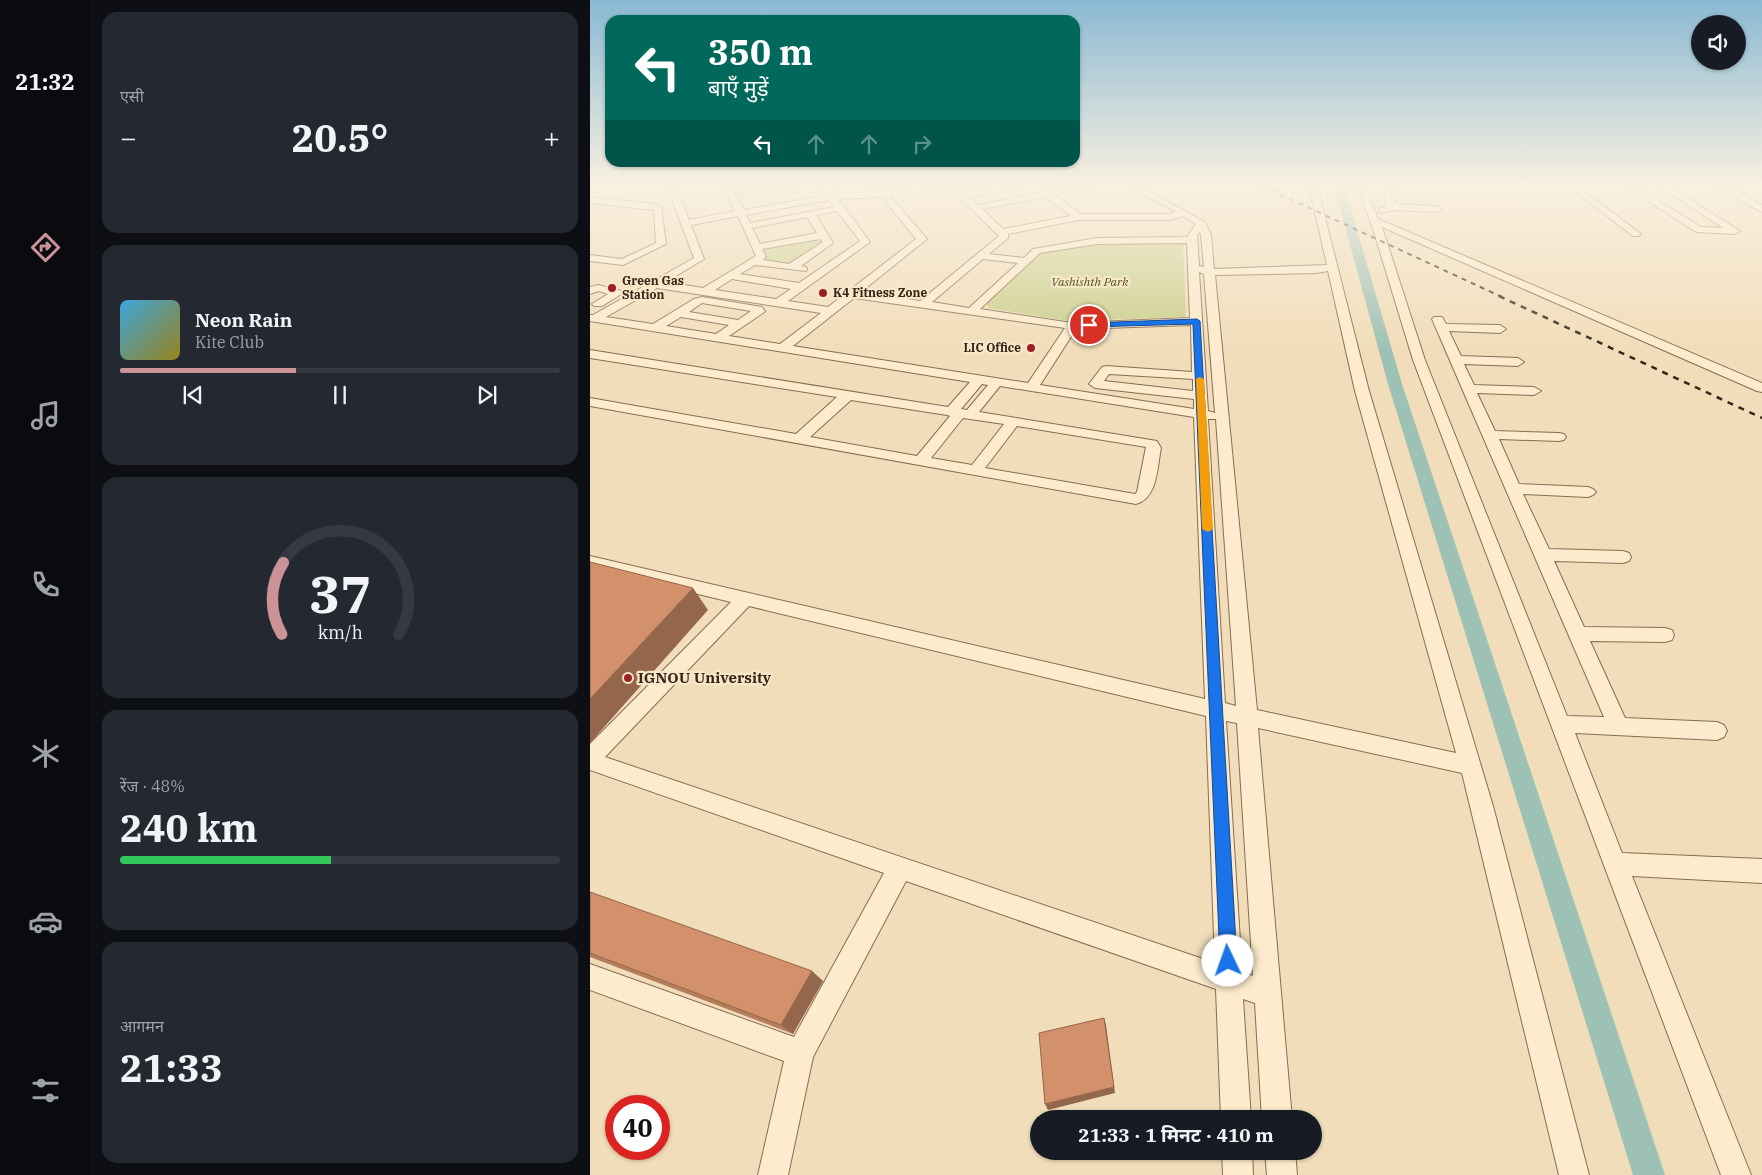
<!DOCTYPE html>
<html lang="hi">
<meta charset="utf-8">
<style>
:root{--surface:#171b24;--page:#242831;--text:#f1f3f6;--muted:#9ea1a6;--line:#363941;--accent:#cb9398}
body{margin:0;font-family:"IBM Plex Serif","Noto Sans Devanagari",serif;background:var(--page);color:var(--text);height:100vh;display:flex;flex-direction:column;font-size:19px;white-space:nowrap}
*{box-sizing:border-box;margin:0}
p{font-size:16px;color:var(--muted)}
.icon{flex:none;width:28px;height:28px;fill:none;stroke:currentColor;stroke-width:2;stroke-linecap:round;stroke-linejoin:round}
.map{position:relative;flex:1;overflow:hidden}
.panel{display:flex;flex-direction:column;gap:12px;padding:12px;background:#0d0f14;width:500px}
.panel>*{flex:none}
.top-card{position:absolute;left:15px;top:15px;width:475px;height:152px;border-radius:15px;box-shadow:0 1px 4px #0004;background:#00695c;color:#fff;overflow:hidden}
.fabs{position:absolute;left:1101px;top:15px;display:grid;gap:10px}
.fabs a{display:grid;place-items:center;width:55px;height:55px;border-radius:50%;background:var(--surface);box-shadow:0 1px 4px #0004;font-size:25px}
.speed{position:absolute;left:15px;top:1095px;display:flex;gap:10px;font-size:25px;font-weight:700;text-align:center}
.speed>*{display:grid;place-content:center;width:65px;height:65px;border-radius:50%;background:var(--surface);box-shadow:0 1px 4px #0004;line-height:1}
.speed .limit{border:8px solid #d22;background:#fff;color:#111}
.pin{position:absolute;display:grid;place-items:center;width:42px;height:42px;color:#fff;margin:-21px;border:2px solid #fff;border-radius:50%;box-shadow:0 1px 5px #0007}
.me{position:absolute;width:55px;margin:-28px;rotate:357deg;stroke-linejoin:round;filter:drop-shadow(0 0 4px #0008)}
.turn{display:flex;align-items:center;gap:18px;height:105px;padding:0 20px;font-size:22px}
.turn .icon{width:65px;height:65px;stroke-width:2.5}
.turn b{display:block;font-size:35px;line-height:42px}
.lanes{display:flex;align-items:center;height:48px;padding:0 20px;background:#0003;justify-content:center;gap:25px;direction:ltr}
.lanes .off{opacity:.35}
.big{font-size:38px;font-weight:700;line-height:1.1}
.panel .widget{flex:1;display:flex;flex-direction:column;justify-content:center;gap:8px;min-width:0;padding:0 18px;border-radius:15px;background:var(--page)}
.panel .dial{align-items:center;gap:0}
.dial svg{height:130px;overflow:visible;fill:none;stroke:var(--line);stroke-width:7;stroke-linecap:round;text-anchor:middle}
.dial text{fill:var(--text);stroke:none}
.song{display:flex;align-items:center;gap:15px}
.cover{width:60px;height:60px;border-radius:8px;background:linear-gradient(135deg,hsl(200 70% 55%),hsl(50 70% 35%))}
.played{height:5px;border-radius:2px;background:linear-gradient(90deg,var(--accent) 40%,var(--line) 40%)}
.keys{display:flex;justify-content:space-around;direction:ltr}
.heat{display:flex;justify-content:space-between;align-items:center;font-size:28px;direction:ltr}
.charge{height:8px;border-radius:4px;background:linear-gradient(90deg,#34c759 48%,var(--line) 0)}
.trip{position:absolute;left:440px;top:1110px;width:292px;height:50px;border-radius:25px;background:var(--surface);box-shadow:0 1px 4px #0004;font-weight:700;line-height:50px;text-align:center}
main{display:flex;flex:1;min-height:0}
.menu{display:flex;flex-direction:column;width:90px;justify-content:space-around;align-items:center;background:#090b0e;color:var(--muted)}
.menu .icon{width:35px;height:35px}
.menu .current{color:var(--accent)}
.menu b{font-size:22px;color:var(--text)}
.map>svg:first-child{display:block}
</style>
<main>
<nav class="menu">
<b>21:32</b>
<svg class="icon current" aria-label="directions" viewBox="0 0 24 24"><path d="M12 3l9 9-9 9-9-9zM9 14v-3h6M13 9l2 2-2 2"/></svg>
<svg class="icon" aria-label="music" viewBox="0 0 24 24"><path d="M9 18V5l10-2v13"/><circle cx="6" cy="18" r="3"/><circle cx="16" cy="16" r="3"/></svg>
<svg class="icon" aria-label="phone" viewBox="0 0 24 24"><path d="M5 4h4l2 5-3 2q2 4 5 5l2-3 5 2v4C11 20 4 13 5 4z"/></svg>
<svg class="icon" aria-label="climate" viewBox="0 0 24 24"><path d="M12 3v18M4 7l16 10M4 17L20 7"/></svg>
<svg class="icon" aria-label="car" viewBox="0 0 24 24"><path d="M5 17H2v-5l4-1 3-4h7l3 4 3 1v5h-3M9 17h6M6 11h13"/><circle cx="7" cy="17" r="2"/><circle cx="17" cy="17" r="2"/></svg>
<svg class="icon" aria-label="filters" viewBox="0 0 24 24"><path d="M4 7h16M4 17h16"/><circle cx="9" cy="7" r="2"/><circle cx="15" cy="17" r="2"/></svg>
</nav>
<section class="panel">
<div class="widget"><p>एसी</p>
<div class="heat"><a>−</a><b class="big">20.5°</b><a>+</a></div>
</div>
<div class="widget">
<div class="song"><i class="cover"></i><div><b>Neon Rain</b><p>Kite Club</p></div></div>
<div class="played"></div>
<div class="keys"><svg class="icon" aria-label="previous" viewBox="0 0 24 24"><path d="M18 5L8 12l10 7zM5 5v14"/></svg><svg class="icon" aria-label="pause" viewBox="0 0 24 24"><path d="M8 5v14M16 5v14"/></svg><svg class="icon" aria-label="next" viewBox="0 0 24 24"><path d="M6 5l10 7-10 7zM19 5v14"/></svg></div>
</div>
<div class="widget dial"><svg viewBox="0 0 100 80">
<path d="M14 69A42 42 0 1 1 86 69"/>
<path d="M14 69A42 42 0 0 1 15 25" stroke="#cb9398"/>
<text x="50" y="56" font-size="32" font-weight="700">37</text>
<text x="50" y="72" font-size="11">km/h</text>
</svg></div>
<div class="widget"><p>रेंज · 48%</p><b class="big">240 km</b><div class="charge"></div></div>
<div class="widget"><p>आगमन</p><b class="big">21:33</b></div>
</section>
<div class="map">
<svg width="1172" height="1175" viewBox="0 0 1172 1175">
<rect width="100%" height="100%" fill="#f1ddb9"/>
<path fill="#cbcf8d" d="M149,186h47l4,5 -51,9 -7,-13z
M230,238l2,6 -30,21 -31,-5 6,-4 -5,-8z
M593,242l3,75 -117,4 -80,-13 -4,-5 52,-49 52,-10z"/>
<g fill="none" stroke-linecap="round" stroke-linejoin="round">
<path fill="#9ec1b5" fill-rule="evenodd" d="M744,186h10l58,198 263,791h-32l-245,-791z"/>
<defs>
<path id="minor" d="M77,186h8l14,34 46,-9 -11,-25h8l12,24 82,-15 -7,-9h8l7,8 44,-2 -3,-4 3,-2h4l4,5 36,-5h18l-4,3 -46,7 37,43 -66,53 59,9 79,-65 -51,-50h9l7,6 39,-6h18l-4,3 -49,8 9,8 101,-19h15l-1,2 -37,7 26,19h88l7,-2 -47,-26h10l66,36 6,13 3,34 113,-4 -18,-79h8l52,205 124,415 96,369h-30l-97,-402 -204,-45 34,391h-30l-7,-116 -12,-4 8,120h-30l-5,-130 -310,-108 -93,176 -25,118h-30l26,-114 -194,-71v-26l204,73 90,-164 -294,-103v-26l141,-142 -141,-34v-12l615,143 -11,-282 -194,-31 -21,26 178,29 4,7c-4,19 -3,50 -25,56l-546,-98v-8l206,36 41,-37 -247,-39v-8l358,57 22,-25 -380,-61v-6h3l101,-57zM292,197l34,42 -88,68 -40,-6 82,-59 -32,-43zM456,197l25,19 -68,13 -21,-20zM239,200l5,7 -84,16 -4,-8zM247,211l23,30 -61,42 -59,-9 15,-9 51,6 1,-2 -1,-2 -5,-1 32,-23 -17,-28zM148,216l18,40 -53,32 -37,-6 38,-23 -13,-34zM593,216l13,8 -9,13 -90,1 -64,11 -9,9 -35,-4 19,-16v-4l71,-14h90zM217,217l10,16 -57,11 -8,-16zM610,232l1,3 3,32 -5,-1 -2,-31zM230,239l3,3 -34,22 -26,-4 3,-3 -4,-8zM597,243l3,75 -118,5 -92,-14 60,-56 57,-9zM393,259l35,4 -49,45 -37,-6zM738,271l27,120 101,362 -199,-43 -42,-435 102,-2zM609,272l5,2 11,139 -7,-2zM142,279l59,10 -15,10 -61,-9zM67,288l164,25 -41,31 -51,-8 34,-23 2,-2 -3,-4 -60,-10 -8,2 -41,25 -47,-7zM264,298l211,30 -37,55 -235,-37zM112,303l49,8 -13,9 -49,-8zM91,317l48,8 -13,9 -50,-8zM601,325l1,47 -86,-6 -4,1 -13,17 6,4 99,11v10l-154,-24 36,-56zM519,374l84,5v12l-89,-10zM392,384l6,1 -21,25 -6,-1zM261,400l96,15 3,1 -33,40 -107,-19zM373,418l41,6 -32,41 -41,-7zM618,419h8l20,287 -11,-3zM427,426l129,21 -9,45 -2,2 -150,-26zM159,606l457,110 9,247 -610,-206zM636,721l11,2 16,253 -11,-4z
M196,186h8l4,6 -7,2z
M767,186h8l13,33 384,164v9l-5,-1 -375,-164 43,133 142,356 37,1 -172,-398 2,-2h8l4,7 54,1 6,4 -6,4 -51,-2 12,25 57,2 6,4 -6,4 -54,-2 10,21 60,2 7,4 -7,4 -57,-2 18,38 64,2 5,1 2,3 -2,3 -5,1 -60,-2 20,45 69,3 5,2 3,3 -3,3 -5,2 -65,-3 26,55 74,2 6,2 2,4 -2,4 -6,2 -69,-2 30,66 81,1 7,2 2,5 -2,5 -7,2 -75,-1 35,77 92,4 7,3 3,6 -3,6 -7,3 -142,-7 47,120 140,6v24l-130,-7 119,299h-30l-308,-815 -40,-131z
M792,186h8l6,18 41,2 5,3 -5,3 -44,-2 -14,3v-4l8,-3z
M978,186h9l64,48 -2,2h-6z
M1035,186h9l67,41 22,1 -64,-42h9l72,45 -5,3 -39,-2z
M1126,186h10l36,19v7z
M0,197l63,7 8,3 5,37 -43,21 -33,-4v-6l32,4 34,-16 -2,-33 -64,-7z
M8,285l24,6 1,2 -21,13h-8l-2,-2 16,-10 -9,-3 -9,3v-7z
M632,1151h30l1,24h-30z
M675,1151h30l2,24h-30z"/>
</defs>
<use href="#minor" stroke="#896c53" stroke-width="2"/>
<use href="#minor" fill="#fcebcc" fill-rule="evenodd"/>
<path stroke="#362619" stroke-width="2" stroke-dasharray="5 5" stroke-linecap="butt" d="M672,186l240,111"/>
<path stroke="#362619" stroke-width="2.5" stroke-dasharray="6 6" stroke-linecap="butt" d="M909,296l263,122"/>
</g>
<path fill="#b57d5c" d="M0,892l233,89 -30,53 -203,-77z"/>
<path fill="#94664b" d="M103,588l15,22 -118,133v-44z
M222,971l11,10 -30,53 -12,-9z
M514,1018l2,7 9,68 -67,17 -3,-6z"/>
<path fill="#d3916b" stroke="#94664b" d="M0,562l103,26 -103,111z
M0,892l222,79 -31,54 -191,-72z
M514,1018l10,69 -69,17 -6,-71z"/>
<linearGradient id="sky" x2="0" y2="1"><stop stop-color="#8ab9d4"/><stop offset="0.53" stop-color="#f9f0e0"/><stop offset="1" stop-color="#f9f0e0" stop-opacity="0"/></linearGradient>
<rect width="1172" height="350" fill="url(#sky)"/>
<path fill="#1a73e8" stroke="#114b97" d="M607,319l3,2 37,640 -3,6 -6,3 -6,-3 -2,-6 -27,-637 -104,3 -3,-2 3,-2z"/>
<path fill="#f59e0b" d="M610,377l4,2 9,150 -5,3 -6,-3 -6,-150z"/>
<g fill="#9c1e26" stroke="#f8e8c9" stroke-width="2">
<circle cx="22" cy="288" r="5"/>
<circle cx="233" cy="293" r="5"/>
<circle cx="441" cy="348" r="5"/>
<circle cx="38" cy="678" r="5"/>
</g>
<g text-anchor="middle" stroke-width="4.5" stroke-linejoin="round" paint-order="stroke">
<g font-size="12" font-weight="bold" fill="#362619" stroke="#f8e8c9" text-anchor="start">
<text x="32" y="285">Green Gas<tspan x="32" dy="14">Station</tspan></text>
<text x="243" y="297">K4 Fitness Zone</text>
<text x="431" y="352" text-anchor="end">LIC Office</text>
</g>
<g font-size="12" font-style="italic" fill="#4a541e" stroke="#f8e8c9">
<text x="500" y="286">Vashishth Park</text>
</g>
<g font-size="15" font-weight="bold" fill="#362619" stroke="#f8e8c9" text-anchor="start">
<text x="48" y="683">IGNOU University</text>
</g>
</g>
</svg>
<div class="fabs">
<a><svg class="icon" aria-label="sound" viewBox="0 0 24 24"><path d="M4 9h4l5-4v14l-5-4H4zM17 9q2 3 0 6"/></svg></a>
</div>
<div class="speed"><div class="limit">40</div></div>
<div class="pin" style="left:499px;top:325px;background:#d93025"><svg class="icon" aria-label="arrive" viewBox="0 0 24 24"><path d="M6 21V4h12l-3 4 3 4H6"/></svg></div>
<svg class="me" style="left:638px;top:961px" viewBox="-20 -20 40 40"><circle r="19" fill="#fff"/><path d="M0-13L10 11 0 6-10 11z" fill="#1a73e8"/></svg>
<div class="trip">21:33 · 1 मिनट · 410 m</div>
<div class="top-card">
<div class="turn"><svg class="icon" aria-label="left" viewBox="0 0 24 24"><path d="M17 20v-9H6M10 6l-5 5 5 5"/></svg><div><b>350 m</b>बाएँ मुड़ें</div></div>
<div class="lanes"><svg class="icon" aria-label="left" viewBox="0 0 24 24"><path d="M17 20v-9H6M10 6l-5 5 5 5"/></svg><svg class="icon off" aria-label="ahead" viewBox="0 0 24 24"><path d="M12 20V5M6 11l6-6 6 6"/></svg><svg class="icon off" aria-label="ahead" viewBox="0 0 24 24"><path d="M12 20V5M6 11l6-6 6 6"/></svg><svg class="icon off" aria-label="right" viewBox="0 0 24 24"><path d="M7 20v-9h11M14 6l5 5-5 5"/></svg></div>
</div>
</div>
</main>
